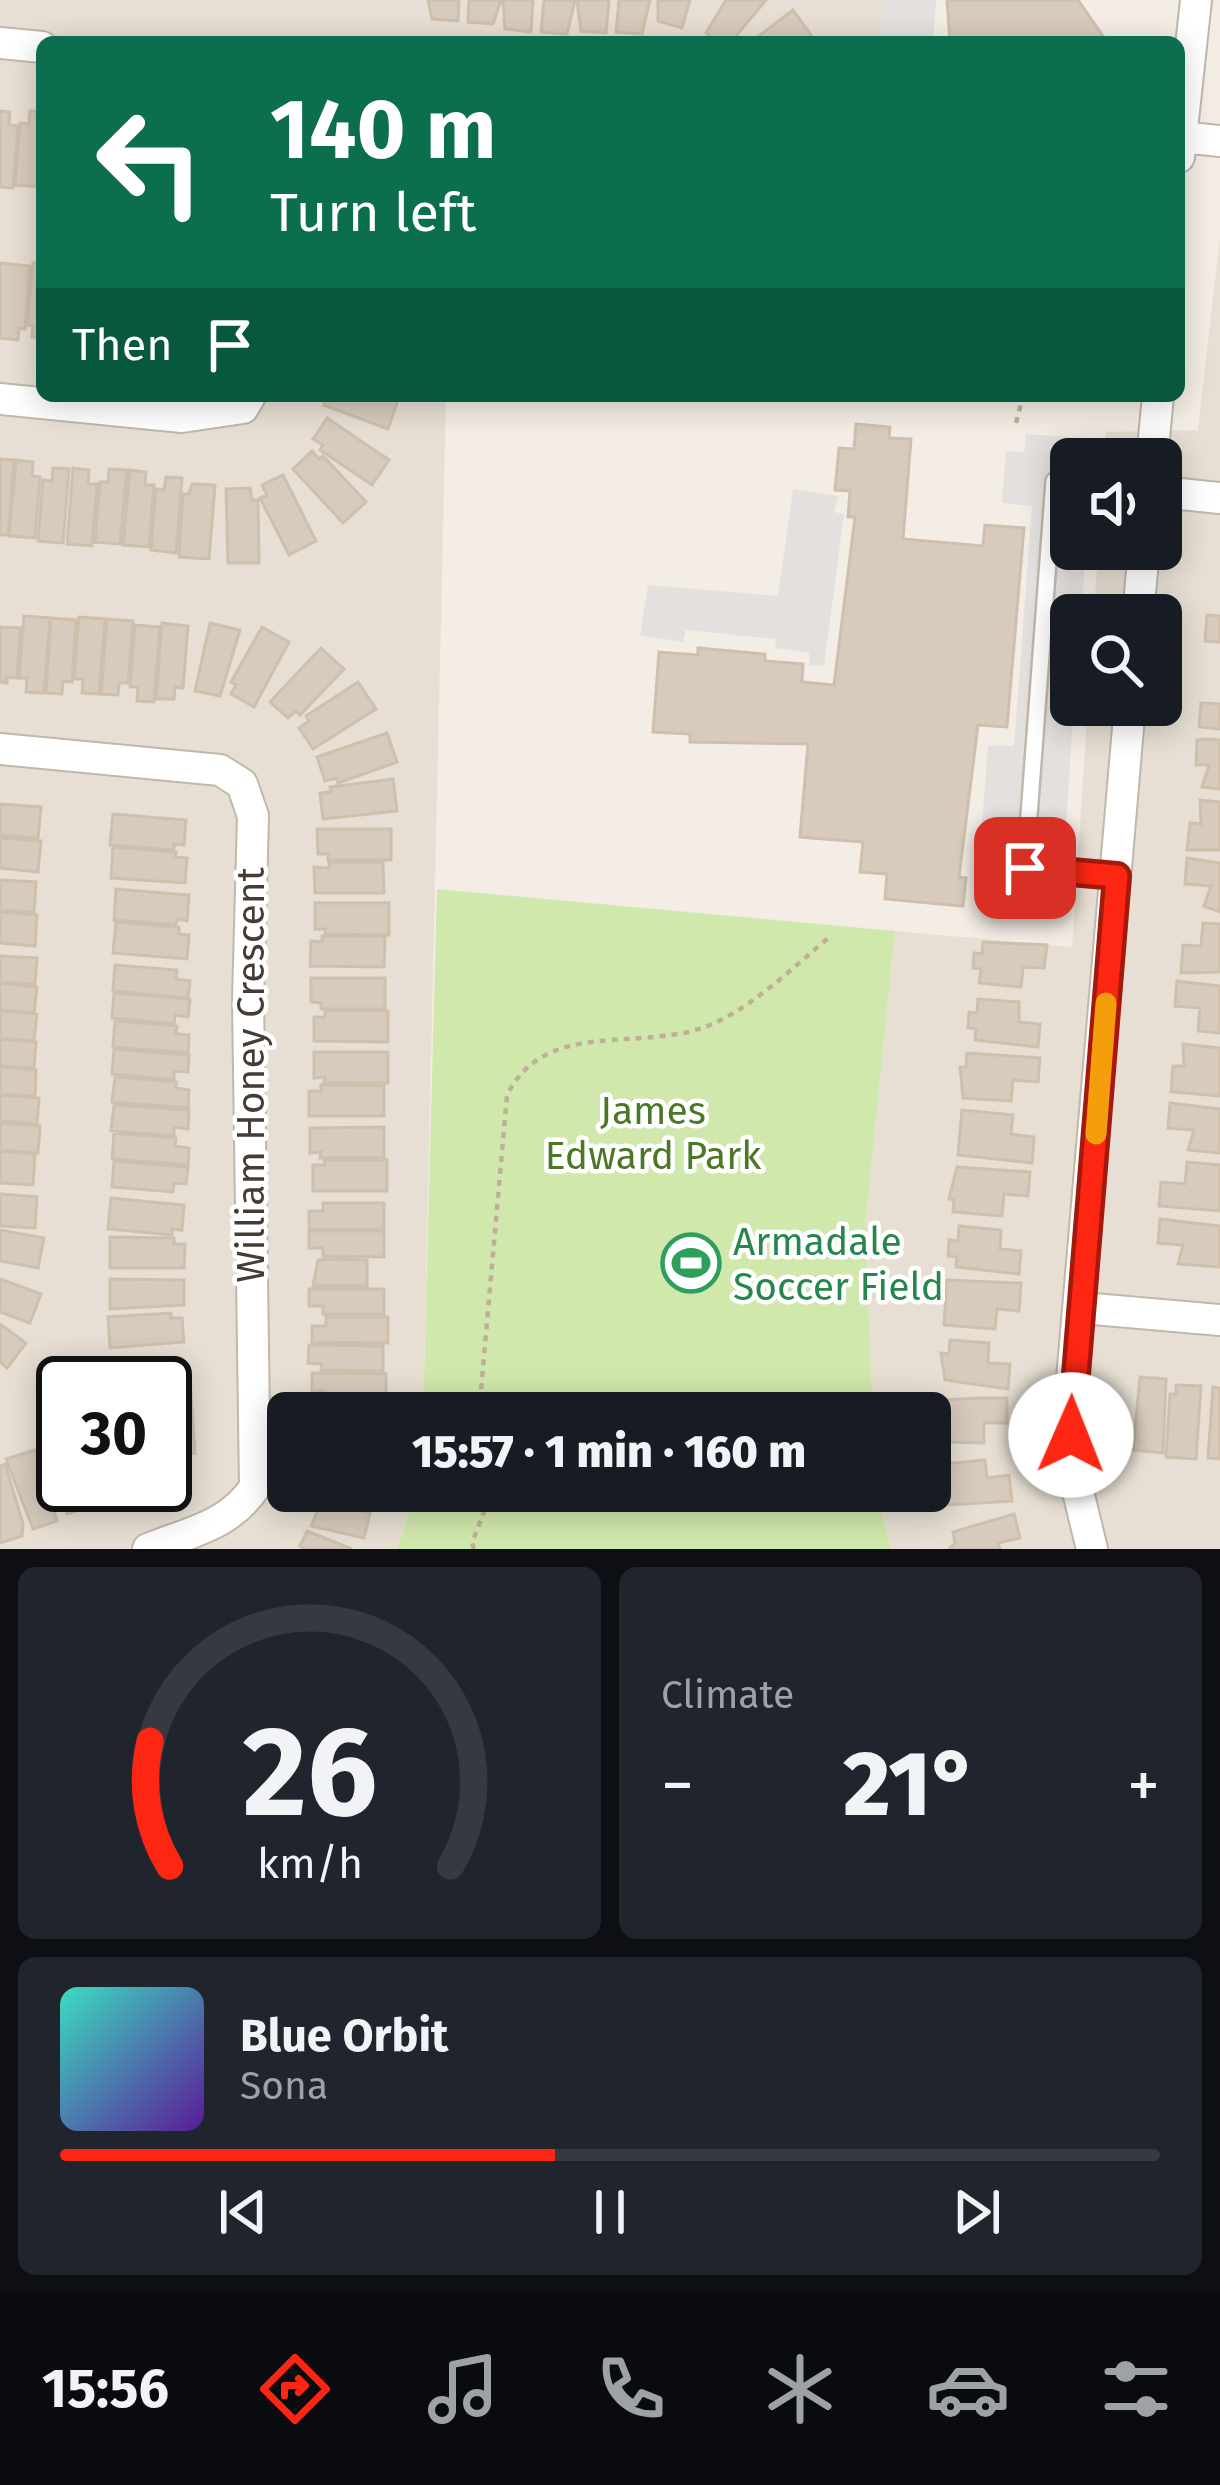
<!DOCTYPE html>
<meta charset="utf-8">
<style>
:root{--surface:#171b24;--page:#20242c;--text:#f1f3f6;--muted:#9ea1a6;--line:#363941;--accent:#fc2612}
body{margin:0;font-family:"Fira Sans",sans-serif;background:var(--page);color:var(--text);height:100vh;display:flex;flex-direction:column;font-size:45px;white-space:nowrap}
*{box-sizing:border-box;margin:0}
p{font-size:39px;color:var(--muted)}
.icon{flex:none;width:66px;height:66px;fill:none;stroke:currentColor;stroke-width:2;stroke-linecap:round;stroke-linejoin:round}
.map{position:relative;height:1549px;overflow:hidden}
.details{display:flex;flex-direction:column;gap:18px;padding:18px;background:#0d0f14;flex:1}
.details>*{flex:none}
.top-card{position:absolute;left:36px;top:36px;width:1149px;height:366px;border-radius:18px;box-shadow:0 6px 30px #0003;background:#0b6e4f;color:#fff;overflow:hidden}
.buttons{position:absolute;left:1050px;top:438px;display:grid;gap:24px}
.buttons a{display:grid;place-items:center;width:132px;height:132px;border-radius:18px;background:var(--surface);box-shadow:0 6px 30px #0003;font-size:60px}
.speed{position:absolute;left:36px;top:1356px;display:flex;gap:24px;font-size:60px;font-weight:700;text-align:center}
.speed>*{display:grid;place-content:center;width:156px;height:156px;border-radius:50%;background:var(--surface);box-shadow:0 6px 30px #0003;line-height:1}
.speed .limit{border:6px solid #111;border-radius:18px;background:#fff;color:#111}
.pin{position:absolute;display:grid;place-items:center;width:102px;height:102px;color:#fff;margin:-51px;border-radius:24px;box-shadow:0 6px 18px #0006}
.me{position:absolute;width:132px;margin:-66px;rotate:1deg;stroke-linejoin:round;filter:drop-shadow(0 0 9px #0008)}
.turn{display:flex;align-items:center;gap:42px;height:252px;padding:0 36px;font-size:54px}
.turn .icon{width:156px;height:156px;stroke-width:2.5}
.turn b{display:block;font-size:84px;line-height:102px}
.then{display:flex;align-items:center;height:114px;padding:0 36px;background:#0003;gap:24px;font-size:45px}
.big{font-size:90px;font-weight:800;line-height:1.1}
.details .widget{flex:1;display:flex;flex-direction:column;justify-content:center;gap:18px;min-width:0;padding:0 42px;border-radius:18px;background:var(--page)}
.details .dial{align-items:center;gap:0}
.dial svg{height:312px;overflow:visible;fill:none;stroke:var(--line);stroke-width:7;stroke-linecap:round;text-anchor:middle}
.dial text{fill:var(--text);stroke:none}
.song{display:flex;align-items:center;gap:36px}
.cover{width:144px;height:144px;border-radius:18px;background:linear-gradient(135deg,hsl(170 70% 55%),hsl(270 70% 35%))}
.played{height:12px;border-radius:6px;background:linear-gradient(90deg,var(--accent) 45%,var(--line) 45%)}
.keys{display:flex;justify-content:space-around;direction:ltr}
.heat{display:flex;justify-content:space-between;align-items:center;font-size:66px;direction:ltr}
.details .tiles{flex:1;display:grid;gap:18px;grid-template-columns:1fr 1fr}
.widget:last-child{grid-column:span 2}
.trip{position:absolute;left:267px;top:1392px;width:684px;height:120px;border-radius:18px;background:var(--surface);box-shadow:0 6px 30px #0003;font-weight:800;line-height:120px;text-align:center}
.dock{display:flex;height:192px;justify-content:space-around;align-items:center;background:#090b0e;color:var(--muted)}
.dock .icon{width:84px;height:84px}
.dock .selected{color:var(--accent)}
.dock b{font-size:54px;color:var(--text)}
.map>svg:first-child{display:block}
</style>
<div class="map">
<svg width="1220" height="1549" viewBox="0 0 1220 1549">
<rect width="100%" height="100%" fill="#f3ede5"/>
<path fill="#e7dfd3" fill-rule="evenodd" d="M0,0h884l-4,42h-838v354h404l-23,1017h-135v78h129l-20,58h-397zM63,1383h102v102h-102z
M1220,237v1312h-329l-15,-58h54v-78h-57l-8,-185 30,-297 177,16 16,-242h73v-90h-67l4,-66h63v-90h-57l2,-27 92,-2z"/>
<path fill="#d1e8ac" d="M437,889l458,42 -30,297 8,185h-450z
M417,1491h459l15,58h-494z"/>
<path fill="#e3e0dd" d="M883,0h53l-3,42h-53z
M1026,434l68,5 -2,20h-21v90h15l-5,66h-10l3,90 -9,133h-8l-5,72 -39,-3 1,-18 -21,-2 4,-46 -16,-1 7,-95 26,1 18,-240 -30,-3 4,-52 18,1z
M793,489l45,7 -4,16 10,2 -20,151 -15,1v-13l-33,-5 -1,-9 -89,-9 -3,12 -43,-7 8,-50 130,11z"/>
<path fill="#d7cbbd" stroke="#cfc0ad" stroke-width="3" d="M428,0h31l-1,21 -26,-2z
M469,0h32l-8,24 -25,-2z
M503,0h30l-2,32 -26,-3z
M544,0h31l-8,34 -26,-2z
M577,0h32l-3,33 -25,-2z
M619,0h31l-8,34 -26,-2z
M658,0h32l-8,28 -24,-7z
M726,0h40l-35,42h-14l-11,-9z
M947,0h131l29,42h-157z
M793,10l18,25 -9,7h-51z
M0,111l10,1 -1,13 9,1 -5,62 -13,-1z
M30,111l12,1 -1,75 -26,-2 5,-62 9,1z
M0,263l30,3 -5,63 -6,-1 -1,12 -18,-2z
M33,263l9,1v73h-10l1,-11 -6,-1z
M327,396h60l11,4 -10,29 -64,-24z
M327,418l62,42 -17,25 -52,-35 3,-5 -10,-6z
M856,424l34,3 -1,11 22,1 -8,100 80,7 2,-21 39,3 -17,199 -29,-2 -19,152 7,1 -3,28 -78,-7 2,-25 -27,-2 3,-30 -63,-5 8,-93 -118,-2v-8l-37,-2 6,-80 39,3v-7l67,6v7l38,3 -1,18 32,3 21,-168h-7l2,-26 -15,-1 4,-42 15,1z
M312,451l7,8 4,-3 43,46 -23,21 -50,-54z
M0,459l14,1 -6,75h-8z
M16,460l17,2 -1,14 8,1 -5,61 -26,-2z
M53,468l16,1 -6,74 -25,-2 5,-61 9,1z
M73,468l16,2 -1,14h9l-5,62 -25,-2z
M109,469l18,1 -7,74 -25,-2 5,-60h8z
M130,470l16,2 -1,13h9l-5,62 -26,-2z
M283,475l33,66 -27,14 -29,-57 7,-3 -5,-10z
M166,477l16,1 -6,75 -25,-3 5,-61 8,1z
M192,484l23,1 -6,74 -30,-2 4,-63h6z
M250,488l2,12h6l1,63h-31l-2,-74z
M1207,615l13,1v26l-15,-1z
M24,616l26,2 -6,75 -18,-1 1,-14h-8z
M79,617l26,2 -6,75 -17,-1 1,-14h-9z
M51,618l25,2 -4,62 -9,-1 -1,13 -16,-1z
M107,619l26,2 -5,62h-9l-1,12 -17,-1z
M162,623l26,3 -5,62 -8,-1 -1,12h-18z
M210,623l30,7 -20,66 -25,-5z
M135,625l25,2 -6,75 -17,-1 1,-14h-8z
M0,627l20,1 -3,50 -10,-1v6l-7,-1z
M262,627l27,15 -35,65 -23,-13 5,-9 -5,-3z
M321,648l23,21 -44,46 -4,-4 -8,7 -18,-16z
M358,682l18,27 -63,40 -14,-21 10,-7 -3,-5z
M1201,703l19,1v25l-21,-2z
M387,733l10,29 -59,21 -2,-5 -11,3 -8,-24z
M1205,739l15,1v49l-18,-2 7,-22h-13l1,-25z
M393,779l4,32 -74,8 -3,-26 11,-1 -1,-5z
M1200,800l20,2v48h-33l3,-27 11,1z
M0,804l41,3 -3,31 -38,-3z
M113,814l73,6 -2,25 -10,-1v6l-64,-5z
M317,829h74v31h-63v-6h-10z
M0,838l41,3 -3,31 -38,-4z
M113,847l63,5 -1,5 12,1 -2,25 -74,-5z
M1187,858l33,5v49l-16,-6 7,-20 -26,-2z
M329,862h54l1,31h-69l-1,-26 15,1z
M0,880l36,2 -2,30 -34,-2z
M116,889l73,6 -2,26 -10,-2 -1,6 -62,-5z
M315,903h74v32l-64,-1v-5h-10z
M0,912l37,3 -2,31 -35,-3z
M116,922l63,5v7l10,1 -2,24 -74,-6z
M1203,923l17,1v48l-39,1 2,-28 18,1z
M322,936h63l-1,31 -74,-1 1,-25 11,1z
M983,942l64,3 -3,23 -21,-1 -2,20 -42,-4 2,-14 -8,-1 1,-15 8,1z
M0,956l37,2 -2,26 -35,-2z
M115,965l62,5 -1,9 14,2 -2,17 -75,-7z
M311,978h74v31h-64v-6l-10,-1z
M1177,981l43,5v47l-22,-2 2,-23 -25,-2z
M0,983l37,4 -3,26 -34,-3z
M114,993l76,6 -2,18 -13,-2 -1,9 -62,-6z
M978,999l41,3v20l21,2 -2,23 -63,-7 1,-11 -8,-1 1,-16 8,1z
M325,1010l63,1v31l-74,-1v-24h11z
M0,1011l37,3 -3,27 -34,-3z
M115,1021l62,5 -1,8 13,1 -1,18 -75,-6z
M0,1039l36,3 -2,26 -34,-2z
M1183,1044l37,4v48l-49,-4 2,-26h11z
M114,1049l75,6 -1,17 -14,-1v9l-62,-6z
M314,1052h74v31h-64l1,-6 -11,1z
M967,1053l73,5 -2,24 -25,-2 -2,21 -48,-3 -3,-31h6z
M0,1067l36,3 -1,26 -35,-2z
M115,1077l61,5v6l13,2 -1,18 -76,-6z
M321,1085l63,1v30h-75v-25h12z
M0,1095l39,3 -2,26 -37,-3z
M1170,1103l50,6v44l-32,-3 6,-20 -26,-2z
M114,1105l75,5 -1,19 -14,-2v9l-63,-5z
M962,1110l51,5 -2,19 23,3 -2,26 -74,-8z
M0,1123l40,3 -2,27 -38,-3z
M384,1127v31h-64l1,-6 -11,1v-25z
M114,1133l62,5 -1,8 14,2 -1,17 -76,-6z
M0,1151l35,3 -2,31 -33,-2z
M324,1160h63v31h-74v-26h12z
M114,1161l74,6 -2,17 -12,-1 -1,9 -61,-5z
M1187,1162l33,3v46l-61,-5 2,-24 24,2z
M957,1167l73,5 -2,24 -24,-2 -2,22 -49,-4 1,-13h-5z
M0,1194l37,3 -2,31 -35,-2z
M111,1198l73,7 -2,25 -10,-1v6l-64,-6z
M323,1203h61v26h-75v-18h14z
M1160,1219l60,7v41l-42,-3 5,-19 -25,-2z
M959,1226l42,4 -1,19 21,2 -2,23 -63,-7 1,-10 -9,-1 1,-16 9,1z
M0,1230l44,8 -6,30 -38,-7z
M309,1231h75v26l-61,-1v-8h-14z
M110,1237l64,1v6h11l-1,24h-74z
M330,1259l37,1v26h-54l5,-26z
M0,1279l41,15 -11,29 -30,-11z
M110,1279l74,1v25l-74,4z
M947,1280l74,3 -2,28 -22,-2 -2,20 -51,-4z
M309,1289h75v25h-61v-8h-14z
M171,1313v5h11l2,24 -74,6 -2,-31z
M326,1317h62v26l-76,-1v-16h14z
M0,1324l26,19 -19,25 -7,-6z
M950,1340l39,3 -1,20 22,1 -2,25 -63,-9 -4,-27 8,1z
M309,1345l74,1v25l-62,-1 1,-6 -14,-1z
M312,1373l74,1v26l-61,-1v-8h-13z
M1140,1377l26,2 -3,74 -30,-3z
M190,1379l5,74 -25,2 -5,-11v-61l-6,-1z
M1176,1385l25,1 -5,73 -30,-2 4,-63h6z
M1213,1387l7,1v71l-12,-1z
M980,1398h27v25h-23v20l-41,-1v-14h-8l8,-28z
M63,1436v49h26l3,9 -6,2 4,11 -23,7 -24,-72z
M35,1450l22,71 -24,8 -27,-70z
M985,1460l2,18 22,-3 3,26 -64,4 -1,-11 -7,1 -2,-16 8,-1 -2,-14z
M5,1464l18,60 -1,12 -22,7v-77z
M322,1501l48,12 -6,25 -53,-12z
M1014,1514l6,24 -22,5 2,6h-51l6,-6 -2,-11z
M307,1531l45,18h-47l-5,-3z"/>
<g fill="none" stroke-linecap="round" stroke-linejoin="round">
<defs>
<path id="service" d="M1071,483l-17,-2 -29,388 91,7"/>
<path id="minor" d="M0,43l42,4
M1181,137l39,4
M1179,157l17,-157
M0,399l182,18 61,-9 7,-12
M1152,459l6,-63
M1161,492l59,6
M1138,615l6,-66
M0,749l220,21 22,14 11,32 -5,184 7,487c-26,39 -65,45 -107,62
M1082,1308l138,12
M1092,1549l-20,-82 -2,-65 60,-697"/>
</defs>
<use href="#service" stroke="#c1b7aa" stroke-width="20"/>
<use href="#minor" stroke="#c1b7aa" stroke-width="34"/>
<path stroke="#c0af98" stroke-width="4.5" stroke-dasharray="6 6" stroke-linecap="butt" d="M1016,423l7,-27
M280,1411l199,1
M479,1413l28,-318c39,-77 129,-43 198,-68 47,-18 89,-61 127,-92
M474,1549l-2,-6 20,-52"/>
<use href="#service" stroke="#fff" stroke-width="15"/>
<use href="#minor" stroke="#fff" stroke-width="30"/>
</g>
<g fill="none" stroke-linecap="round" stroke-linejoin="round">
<defs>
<path id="route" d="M1025,868l92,8 -46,559"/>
</defs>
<use href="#route" stroke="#a4190c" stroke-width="30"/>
<use href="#route" stroke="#fc2612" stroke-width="21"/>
<path stroke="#f59e0b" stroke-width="21" d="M1096,1134l10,-131"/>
</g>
<defs>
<symbol id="stadium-ring" viewBox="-11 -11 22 22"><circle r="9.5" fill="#fff" stroke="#2e9e5b" stroke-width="1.5"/><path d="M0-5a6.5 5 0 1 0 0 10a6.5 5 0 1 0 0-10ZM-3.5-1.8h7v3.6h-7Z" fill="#2e9e5b"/></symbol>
</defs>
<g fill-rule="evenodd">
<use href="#stadium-ring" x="658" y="1230" width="66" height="66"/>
</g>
<g text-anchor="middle" stroke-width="9" stroke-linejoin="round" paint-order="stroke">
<g font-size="39" fill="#453d34" stroke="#fff">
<text transform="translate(250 1075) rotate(-90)" y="14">William Honey Crescent</text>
</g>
<g font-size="39" fill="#4b7727" stroke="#fff">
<text x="653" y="1124">James<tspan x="653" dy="45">Edward Park</tspan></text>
</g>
<g font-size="39" fill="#27864d" stroke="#fff" text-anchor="start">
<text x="733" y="1255">Armadale<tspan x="733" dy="45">Soccer Field</tspan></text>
</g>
</g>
</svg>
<div class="buttons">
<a><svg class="icon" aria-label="sound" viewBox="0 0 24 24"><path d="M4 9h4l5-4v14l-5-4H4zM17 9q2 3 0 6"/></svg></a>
<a><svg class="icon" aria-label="search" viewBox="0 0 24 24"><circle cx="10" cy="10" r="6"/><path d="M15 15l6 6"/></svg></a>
</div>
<div class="speed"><div class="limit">30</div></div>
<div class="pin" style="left:1025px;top:868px;background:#d93025"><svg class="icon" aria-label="arrive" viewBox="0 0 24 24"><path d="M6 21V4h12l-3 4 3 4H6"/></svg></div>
<svg class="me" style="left:1071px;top:1435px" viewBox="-20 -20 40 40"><circle r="19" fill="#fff"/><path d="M0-13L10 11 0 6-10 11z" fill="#fc2612"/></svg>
<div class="trip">15:57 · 1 min · 160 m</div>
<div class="top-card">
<div class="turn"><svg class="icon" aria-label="left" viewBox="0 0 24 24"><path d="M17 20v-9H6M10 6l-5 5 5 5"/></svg><div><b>140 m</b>Turn left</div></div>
<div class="then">Then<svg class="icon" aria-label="arrive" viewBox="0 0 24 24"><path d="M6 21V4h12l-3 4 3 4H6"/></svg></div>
</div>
</div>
<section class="details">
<div class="tiles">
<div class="widget dial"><svg viewBox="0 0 100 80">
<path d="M14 69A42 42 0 1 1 86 69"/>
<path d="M14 69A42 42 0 0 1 9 37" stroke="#fc2612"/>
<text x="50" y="56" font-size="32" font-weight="700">26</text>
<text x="50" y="72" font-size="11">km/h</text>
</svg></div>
<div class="widget"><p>Climate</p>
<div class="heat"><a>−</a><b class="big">21°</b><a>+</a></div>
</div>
<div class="widget">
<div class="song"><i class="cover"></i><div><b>Blue Orbit</b><p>Sona</p></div></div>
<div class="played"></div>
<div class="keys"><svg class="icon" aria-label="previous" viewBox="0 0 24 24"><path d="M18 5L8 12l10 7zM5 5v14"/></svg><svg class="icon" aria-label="pause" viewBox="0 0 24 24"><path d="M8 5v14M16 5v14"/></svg><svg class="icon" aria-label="next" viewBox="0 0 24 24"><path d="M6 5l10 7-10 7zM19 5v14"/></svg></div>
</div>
</div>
</section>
<nav class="dock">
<b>15:56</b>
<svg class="icon selected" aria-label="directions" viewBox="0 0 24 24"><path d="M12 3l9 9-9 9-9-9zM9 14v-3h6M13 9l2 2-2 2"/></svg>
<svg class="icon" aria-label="music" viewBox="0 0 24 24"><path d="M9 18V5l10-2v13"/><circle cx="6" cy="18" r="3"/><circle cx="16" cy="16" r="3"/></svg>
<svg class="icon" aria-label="phone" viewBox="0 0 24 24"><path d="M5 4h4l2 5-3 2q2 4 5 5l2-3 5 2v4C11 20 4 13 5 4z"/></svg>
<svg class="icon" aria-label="climate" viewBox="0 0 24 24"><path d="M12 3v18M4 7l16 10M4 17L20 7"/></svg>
<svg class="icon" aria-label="car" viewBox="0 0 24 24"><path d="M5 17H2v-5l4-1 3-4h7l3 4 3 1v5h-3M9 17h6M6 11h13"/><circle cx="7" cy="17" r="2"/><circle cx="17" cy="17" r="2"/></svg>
<svg class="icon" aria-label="filters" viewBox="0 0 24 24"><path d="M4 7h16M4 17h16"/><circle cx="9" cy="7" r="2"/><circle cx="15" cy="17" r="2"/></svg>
</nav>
